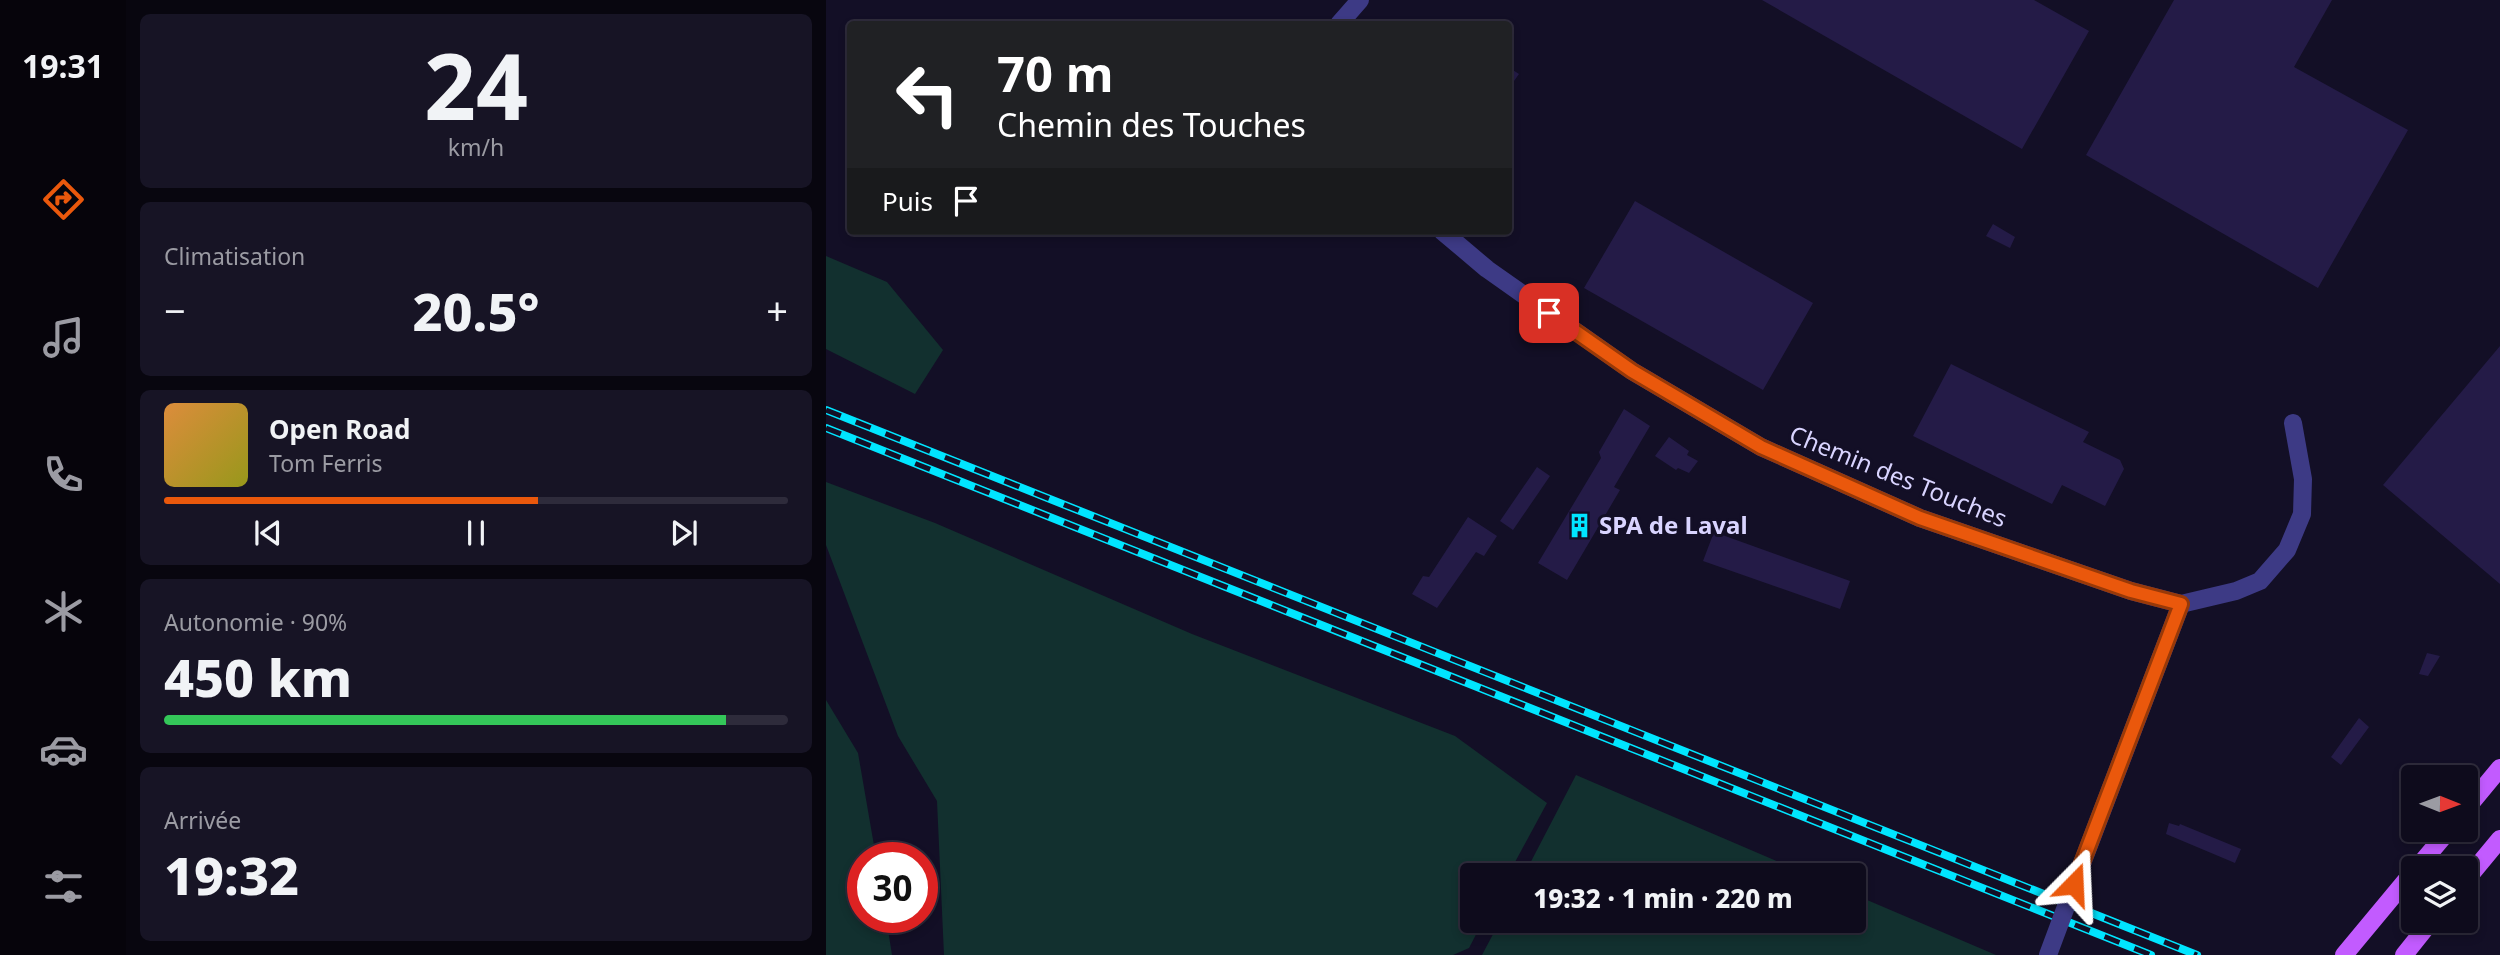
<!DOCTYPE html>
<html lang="fr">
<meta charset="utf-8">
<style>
:root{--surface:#0e0b1c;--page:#171425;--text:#f1f3f6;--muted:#9b9ba3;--line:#2e2b3b;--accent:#ea580c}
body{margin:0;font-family:"Noto Sans",sans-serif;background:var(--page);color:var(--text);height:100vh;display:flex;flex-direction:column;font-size:26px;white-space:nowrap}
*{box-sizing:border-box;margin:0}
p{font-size:23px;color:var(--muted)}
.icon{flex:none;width:38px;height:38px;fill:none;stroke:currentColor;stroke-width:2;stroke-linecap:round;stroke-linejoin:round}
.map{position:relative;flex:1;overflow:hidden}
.drawer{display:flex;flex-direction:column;gap:14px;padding:14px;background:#08060f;width:700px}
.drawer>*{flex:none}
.hud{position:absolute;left:21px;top:21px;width:665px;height:214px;border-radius:7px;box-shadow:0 4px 10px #0003,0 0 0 2px var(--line);background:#202124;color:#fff;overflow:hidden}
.needle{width:46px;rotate:91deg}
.fabs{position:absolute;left:1575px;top:765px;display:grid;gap:14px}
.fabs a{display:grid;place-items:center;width:77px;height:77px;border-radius:7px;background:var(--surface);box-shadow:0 4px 10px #0003,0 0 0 2px var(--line);font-size:35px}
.speed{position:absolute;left:21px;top:842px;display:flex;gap:14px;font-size:35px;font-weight:700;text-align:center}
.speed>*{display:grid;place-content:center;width:91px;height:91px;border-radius:50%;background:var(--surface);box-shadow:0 4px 10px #0003,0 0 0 2px var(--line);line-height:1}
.speed .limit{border:10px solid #d22;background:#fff;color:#111}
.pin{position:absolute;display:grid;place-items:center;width:60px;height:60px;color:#fff;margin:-30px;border-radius:14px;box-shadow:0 4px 10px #0006}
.me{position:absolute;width:77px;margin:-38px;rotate:21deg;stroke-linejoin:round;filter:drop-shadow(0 0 5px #0008)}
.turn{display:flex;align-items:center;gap:24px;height:147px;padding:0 35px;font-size:32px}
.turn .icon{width:91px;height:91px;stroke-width:2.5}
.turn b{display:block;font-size:49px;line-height:60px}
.then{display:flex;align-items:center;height:66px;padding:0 35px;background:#0003;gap:14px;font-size:26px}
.big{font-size:52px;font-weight:800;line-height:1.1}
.drawer .tile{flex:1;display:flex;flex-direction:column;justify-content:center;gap:10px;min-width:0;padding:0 24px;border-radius:10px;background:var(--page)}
.drawer .dial{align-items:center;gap:0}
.dial b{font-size:91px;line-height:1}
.song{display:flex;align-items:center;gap:21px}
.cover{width:84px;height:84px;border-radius:10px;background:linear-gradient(135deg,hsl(30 70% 55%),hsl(60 70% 35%))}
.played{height:7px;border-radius:4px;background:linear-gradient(90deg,var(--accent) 60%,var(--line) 60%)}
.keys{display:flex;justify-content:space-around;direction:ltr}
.heat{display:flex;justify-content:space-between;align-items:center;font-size:38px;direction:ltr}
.charge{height:10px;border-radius:5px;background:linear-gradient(90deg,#34c759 90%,var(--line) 0)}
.trip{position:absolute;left:634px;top:863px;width:406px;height:70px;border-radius:7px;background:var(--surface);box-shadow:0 4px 10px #0003,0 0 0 2px var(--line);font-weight:800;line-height:70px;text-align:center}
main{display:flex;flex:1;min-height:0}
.tabs{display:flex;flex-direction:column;width:126px;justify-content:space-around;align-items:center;background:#06040b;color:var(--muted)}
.tabs .icon{width:49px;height:49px}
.tabs .selected{color:var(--accent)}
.tabs b{font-size:32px;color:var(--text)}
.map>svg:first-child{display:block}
</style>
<main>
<nav class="tabs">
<b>19:31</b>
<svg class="icon selected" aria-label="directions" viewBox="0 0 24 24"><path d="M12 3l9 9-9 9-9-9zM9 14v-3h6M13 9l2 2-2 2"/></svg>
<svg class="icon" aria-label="music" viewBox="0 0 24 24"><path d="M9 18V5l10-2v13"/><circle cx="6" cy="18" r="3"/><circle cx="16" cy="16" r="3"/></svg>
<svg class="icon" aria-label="phone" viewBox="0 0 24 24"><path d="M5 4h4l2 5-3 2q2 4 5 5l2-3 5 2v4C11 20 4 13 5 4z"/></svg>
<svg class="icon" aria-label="climate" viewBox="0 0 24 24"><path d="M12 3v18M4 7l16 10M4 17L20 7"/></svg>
<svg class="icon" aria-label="car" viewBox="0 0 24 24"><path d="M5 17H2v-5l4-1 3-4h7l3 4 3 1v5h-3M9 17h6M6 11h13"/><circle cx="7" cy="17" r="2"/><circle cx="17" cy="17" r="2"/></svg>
<svg class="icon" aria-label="filters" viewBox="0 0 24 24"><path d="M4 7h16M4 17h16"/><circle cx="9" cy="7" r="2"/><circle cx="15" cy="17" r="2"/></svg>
</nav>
<section class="drawer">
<div class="tile dial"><b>24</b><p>km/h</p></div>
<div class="tile"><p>Climatisation</p>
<div class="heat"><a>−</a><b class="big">20.5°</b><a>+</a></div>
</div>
<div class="tile">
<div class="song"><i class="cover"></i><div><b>Open Road</b><p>Tom Ferris</p></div></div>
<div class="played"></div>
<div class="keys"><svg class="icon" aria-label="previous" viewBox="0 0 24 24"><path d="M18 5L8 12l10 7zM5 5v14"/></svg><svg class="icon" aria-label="pause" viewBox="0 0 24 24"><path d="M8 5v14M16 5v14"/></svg><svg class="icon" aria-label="next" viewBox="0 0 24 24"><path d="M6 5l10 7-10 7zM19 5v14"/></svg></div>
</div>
<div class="tile"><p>Autonomie · 90%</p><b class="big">450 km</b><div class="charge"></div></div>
<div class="tile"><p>Arrivée</p><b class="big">19:32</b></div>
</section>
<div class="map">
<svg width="1674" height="955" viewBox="0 0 1674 955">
<rect width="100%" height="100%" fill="#130f26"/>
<path fill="#12302f" d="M0,256l61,26 56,68 -28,44 -89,-45z
M0,482l109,41 257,111 263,102 92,67 -39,72h-36v45l11,1 -14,27 -16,7h-509l-7,-154 -39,-65 -72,-191z
M0,700l32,53 18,104 -13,1v59h23l6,38h-66z
M750,775l233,100h-285z
M1027,894l143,61h-514l18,-34 353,-1z"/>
<path fill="#241b47" d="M936,0h272l55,31 -67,118z
M1348,0h158l-38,67 114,63 -90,158 -232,-133z
M682,67l11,7 -5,7 -6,-3z
M809,201l178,102 -50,87 -179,-102z
M1167,224l22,13 -5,11 -24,-12z
M1674,346v238l-117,-99z
M1125,364l138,68 -6,10 37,18 4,9 -19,37 -43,-21 -10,19 -139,-68z
M798,409l26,17 -36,61 6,3 -53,90 -29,-17 63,-105 -2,-6z
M843,437l20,14 -2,4 11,6 -9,12 -11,-5 -2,2 -21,-14z
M711,467l13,9 -37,54 -13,-9z
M642,517l29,19 -13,20 -8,-4 -39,56 -25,-14 11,-18 6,1z
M888,532l136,49 -10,28 -137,-48z
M1601,653l13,3 -12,20 -9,-2z
M1533,718l10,9 -28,38 -10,-8z
M1343,823l10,3 1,-2 61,25 -6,14 -69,-29z"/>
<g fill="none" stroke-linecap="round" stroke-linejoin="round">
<path stroke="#3d3a85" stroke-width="18" d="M513,24l21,-24
M616,231l45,38 145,102 129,76 159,71 211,73 50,13 55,-13 24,-10 27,-31 15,-36 1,-35 -10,-56
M1257,861l98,-257"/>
<path stroke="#c25bff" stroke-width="18" d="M1640,809l34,-41
M1591,868l32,-38
M1640,880l34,-41
M1518,955l69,-83
M1578,955l28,-35"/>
<defs>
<path id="rail" d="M0,410l1371,545
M0,428l1325,527"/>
</defs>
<use href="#rail" stroke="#00e5ff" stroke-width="8"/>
<use href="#rail" stroke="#130f26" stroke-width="5" stroke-dasharray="16" stroke-linecap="butt"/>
<path stroke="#3d3a85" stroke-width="18" d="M1222,955l35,-94"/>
</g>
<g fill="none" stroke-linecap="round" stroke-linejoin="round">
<defs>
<path id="route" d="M723,313l83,58 129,76 159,71 211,73 50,13 -107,280"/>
</defs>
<use href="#route" stroke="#983908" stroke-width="18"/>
<use href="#route" stroke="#ea580c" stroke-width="12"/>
</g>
<defs>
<symbol id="building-bare" viewBox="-9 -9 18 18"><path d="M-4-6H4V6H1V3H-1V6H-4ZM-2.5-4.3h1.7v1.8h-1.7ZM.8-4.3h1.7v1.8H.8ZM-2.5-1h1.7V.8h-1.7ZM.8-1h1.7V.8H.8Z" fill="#00e5ff" stroke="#130f26" stroke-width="2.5" paint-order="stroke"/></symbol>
</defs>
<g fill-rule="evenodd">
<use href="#building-bare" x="736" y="508" width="35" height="35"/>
</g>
<g text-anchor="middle" stroke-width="6" stroke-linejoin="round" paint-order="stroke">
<g font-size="24" fill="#d9d4ff" stroke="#130f26">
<text transform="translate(1072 477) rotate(22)" y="8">Chemin des Touches</text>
</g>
<g font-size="24" font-weight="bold" fill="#d9d4ff" stroke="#130f26" text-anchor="start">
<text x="773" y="534">SPA de Laval</text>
</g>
</g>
</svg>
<div class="fabs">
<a><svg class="needle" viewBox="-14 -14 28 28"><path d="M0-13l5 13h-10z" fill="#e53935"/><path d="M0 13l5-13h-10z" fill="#9b9ba3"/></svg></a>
<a><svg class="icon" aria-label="layers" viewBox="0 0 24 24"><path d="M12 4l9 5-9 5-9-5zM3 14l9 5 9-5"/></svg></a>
</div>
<div class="speed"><div class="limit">30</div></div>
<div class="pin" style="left:723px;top:313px;background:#d93025"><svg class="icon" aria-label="arrive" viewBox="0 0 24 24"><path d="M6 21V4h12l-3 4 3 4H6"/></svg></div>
<svg class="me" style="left:1248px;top:884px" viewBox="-20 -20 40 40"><path d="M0-17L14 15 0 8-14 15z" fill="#ea580c" stroke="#fff" stroke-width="4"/></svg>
<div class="trip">19:32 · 1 min · 220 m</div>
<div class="hud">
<div class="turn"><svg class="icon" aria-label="left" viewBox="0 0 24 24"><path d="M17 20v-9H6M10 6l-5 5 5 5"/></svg><div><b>70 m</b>Chemin des Touches</div></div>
<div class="then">Puis<svg class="icon" aria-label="arrive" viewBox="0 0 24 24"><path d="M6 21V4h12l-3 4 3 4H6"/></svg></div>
</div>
</div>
</main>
